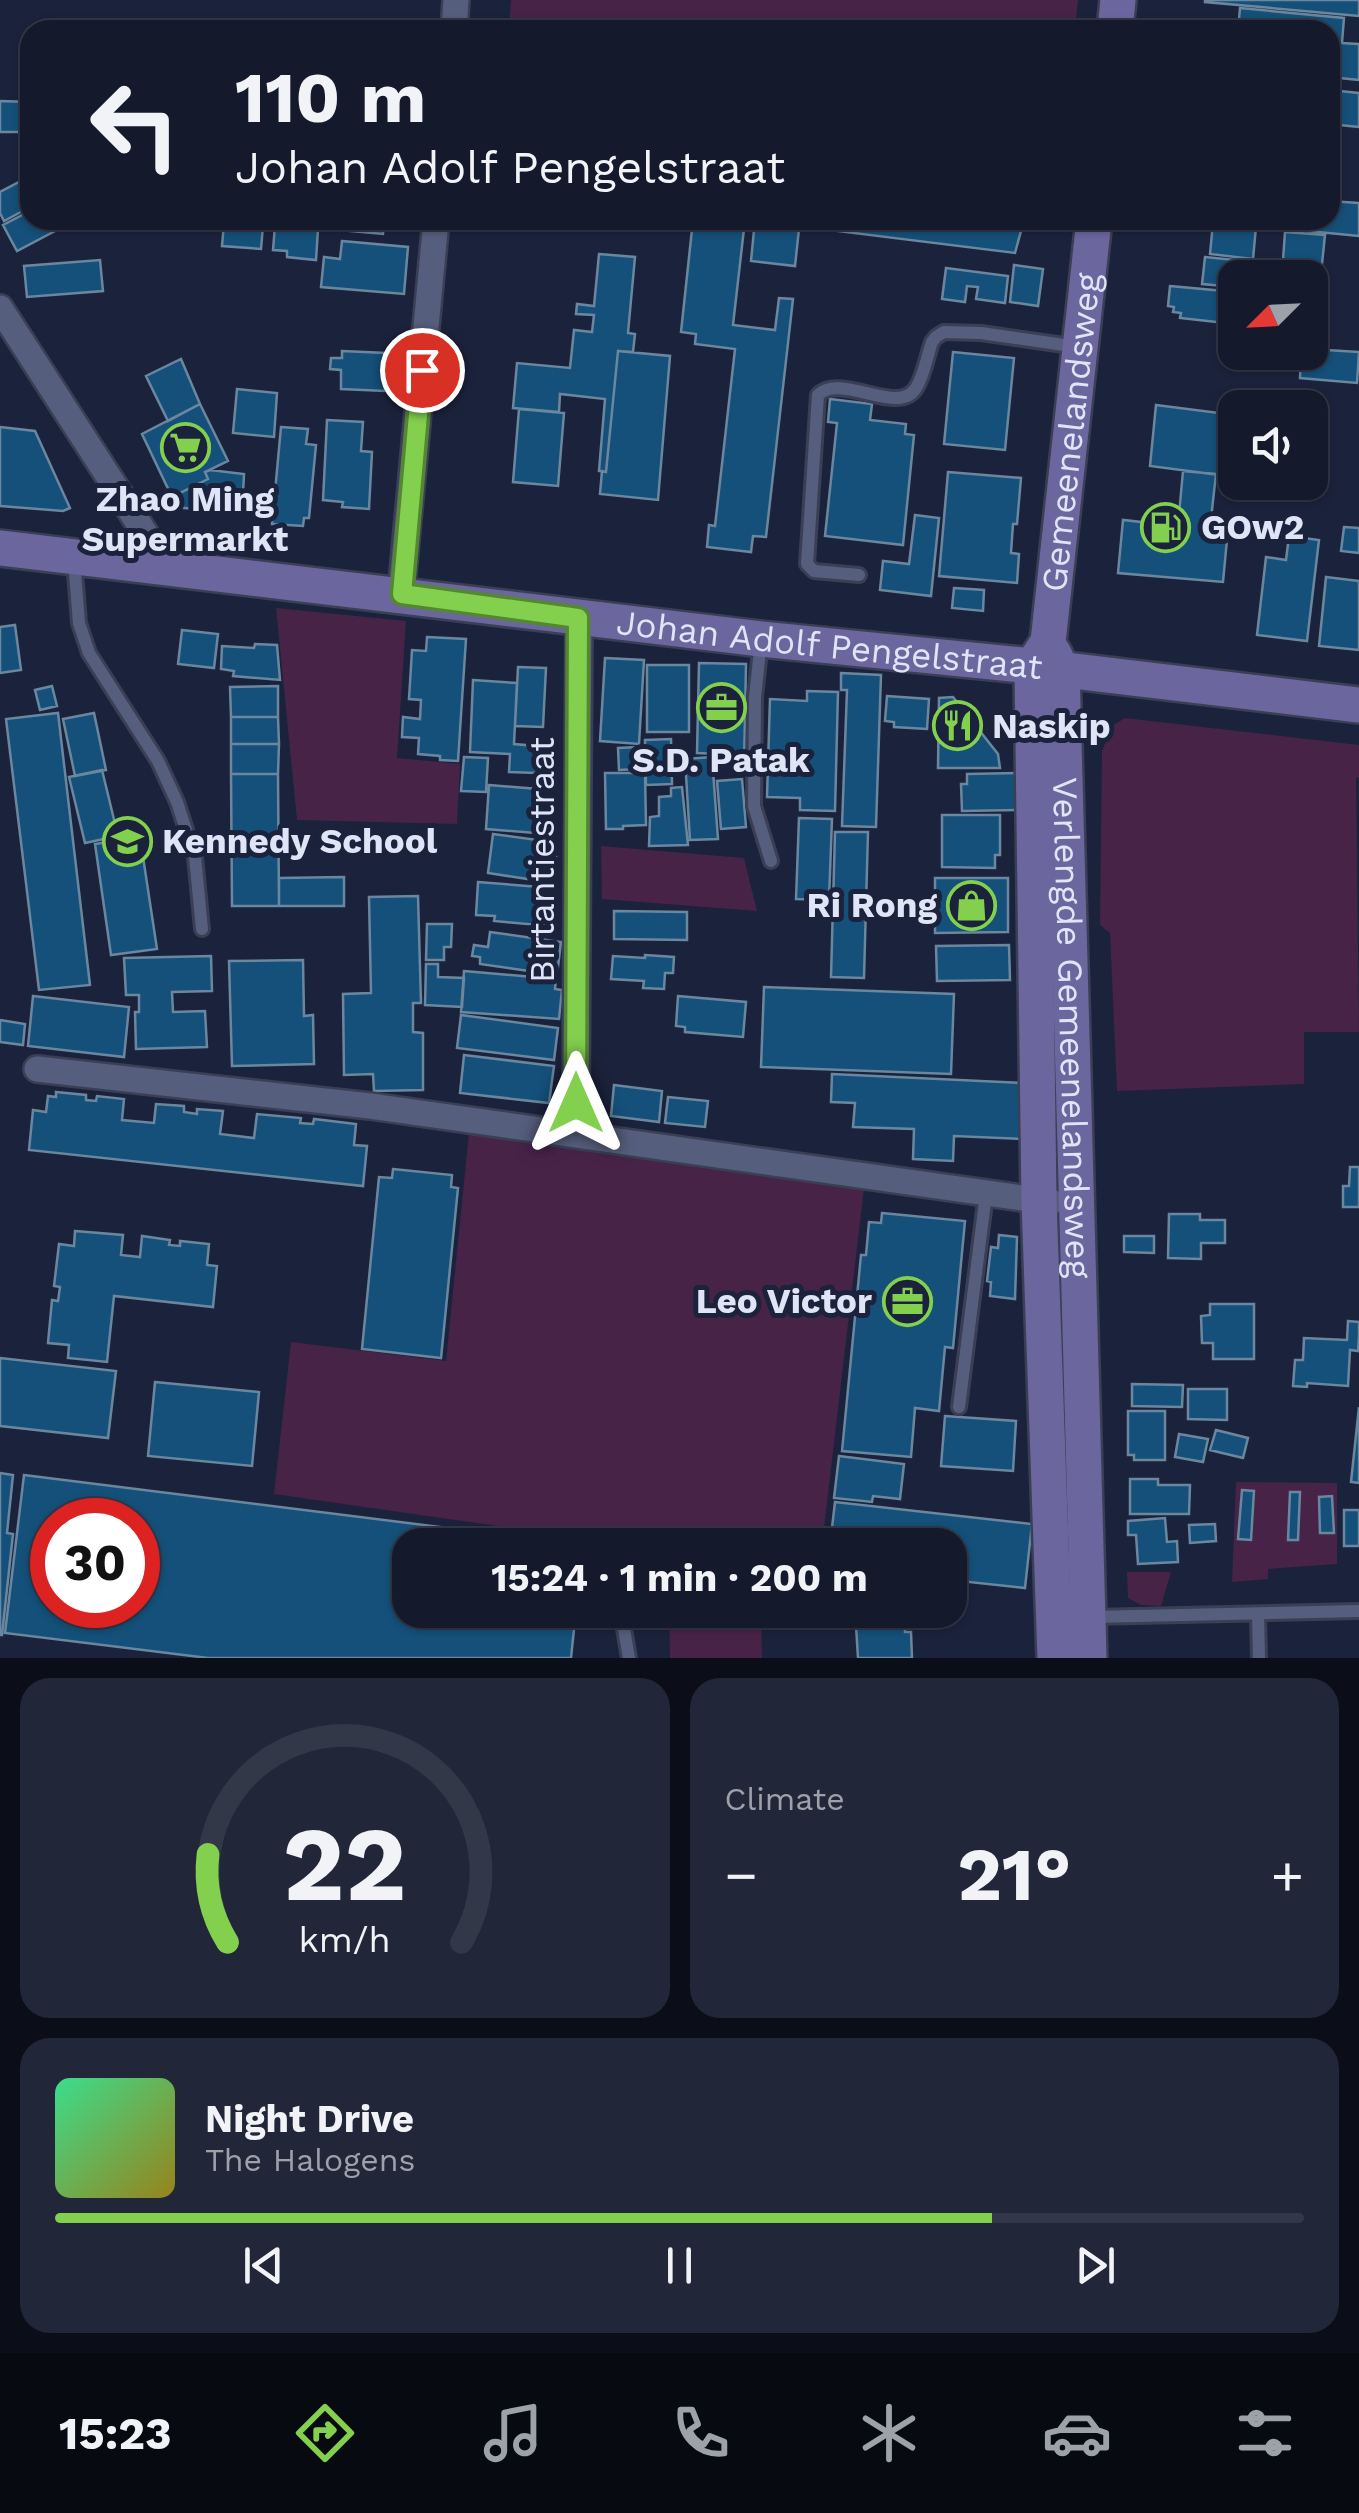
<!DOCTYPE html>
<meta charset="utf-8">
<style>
:root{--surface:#141a2c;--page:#212738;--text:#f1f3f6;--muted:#9da1a9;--line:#333848;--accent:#83d04e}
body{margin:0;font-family:"Work Sans",sans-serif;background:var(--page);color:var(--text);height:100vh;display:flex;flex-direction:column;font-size:38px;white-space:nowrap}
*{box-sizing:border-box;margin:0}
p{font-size:32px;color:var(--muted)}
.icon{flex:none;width:55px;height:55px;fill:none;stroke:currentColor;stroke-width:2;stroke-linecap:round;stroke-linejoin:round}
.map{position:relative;height:1658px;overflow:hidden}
.drawer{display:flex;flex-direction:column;gap:20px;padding:20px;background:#0b0e18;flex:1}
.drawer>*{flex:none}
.guide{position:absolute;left:20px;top:20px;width:1320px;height:210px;border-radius:30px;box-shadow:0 2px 8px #0004,0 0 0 2px var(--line);background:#141a2c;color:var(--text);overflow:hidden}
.needle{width:65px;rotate:246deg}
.tools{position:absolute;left:1218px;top:260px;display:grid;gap:20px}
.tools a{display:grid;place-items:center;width:110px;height:110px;border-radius:20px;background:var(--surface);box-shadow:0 2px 8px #0004,0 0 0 2px var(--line);font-size:50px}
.speed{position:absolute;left:30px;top:1498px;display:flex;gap:20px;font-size:50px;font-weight:700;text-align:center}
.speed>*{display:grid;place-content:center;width:130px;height:130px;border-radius:50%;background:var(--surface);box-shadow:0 2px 8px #0004,0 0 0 2px var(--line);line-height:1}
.speed .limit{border:15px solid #d22;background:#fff;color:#111}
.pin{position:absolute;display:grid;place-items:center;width:85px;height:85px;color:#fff;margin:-42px;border:5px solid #fff;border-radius:50%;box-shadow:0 2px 10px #0007}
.me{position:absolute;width:110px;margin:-55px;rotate:0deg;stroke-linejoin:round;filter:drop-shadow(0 0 8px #0008)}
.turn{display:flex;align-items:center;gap:35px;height:210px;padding:0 50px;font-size:45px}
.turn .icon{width:130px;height:130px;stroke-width:2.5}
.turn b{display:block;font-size:70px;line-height:85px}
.big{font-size:75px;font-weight:700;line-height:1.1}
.drawer .card{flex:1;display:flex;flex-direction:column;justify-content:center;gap:15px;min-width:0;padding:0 35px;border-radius:30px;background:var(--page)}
.drawer .dial{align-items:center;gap:0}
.dial svg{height:260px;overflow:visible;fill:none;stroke:var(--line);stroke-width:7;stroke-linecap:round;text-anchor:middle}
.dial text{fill:var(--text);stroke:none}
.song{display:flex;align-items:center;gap:30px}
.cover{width:120px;height:120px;border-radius:15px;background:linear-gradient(135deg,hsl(150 70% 55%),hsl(50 70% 35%))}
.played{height:10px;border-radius:5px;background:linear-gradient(90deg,var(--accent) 75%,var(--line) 75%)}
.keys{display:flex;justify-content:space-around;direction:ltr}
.heat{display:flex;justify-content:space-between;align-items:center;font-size:55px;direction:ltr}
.drawer .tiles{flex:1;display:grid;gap:20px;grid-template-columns:1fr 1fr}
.card:last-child{grid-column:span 2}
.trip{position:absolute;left:392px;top:1528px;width:575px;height:100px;border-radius:30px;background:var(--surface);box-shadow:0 2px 8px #0004,0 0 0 2px var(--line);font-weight:700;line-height:100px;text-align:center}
.menu{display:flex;height:160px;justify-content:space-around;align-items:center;background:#080a12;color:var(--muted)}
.menu .icon{width:70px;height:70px}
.menu .current{color:var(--accent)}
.menu b{font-size:45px;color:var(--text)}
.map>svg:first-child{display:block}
</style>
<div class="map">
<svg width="1359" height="1658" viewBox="0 0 1359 1658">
<rect width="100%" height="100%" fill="#1b223b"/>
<path fill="#472348" d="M511,0h567l-3,30h-566z
M276,608l130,13 -9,137 63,6 -3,60 -160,-4z
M1125,718l234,27v32l-3,1 3,254h-55v52l-187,7 -7,-158 -10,-8 2,-174 10,-25z
M601,846l143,12 13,53 -155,-12z
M469,1133l395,55 -42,357h-155v-2l-79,-4 -314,-45 17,-152 155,19z
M1236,1482l101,1v81l-69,5v10l-36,3z
M1127,1572h44l-10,34 -20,-1 -13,-7z
M669,1610h92l1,48h-92z"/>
<path fill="#145079" stroke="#6a879f" stroke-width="2.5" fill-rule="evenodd" d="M1205,0h154v16l-154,-14z
M1240,8l104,10 -2,25 17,1v36l-29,-3v-47h-92z
M1330,90l29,3v34l-29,-3z
M0,101l30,1v30h-30z
M19,182l11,20v5l-26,14 -4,-8v-21z
M1330,201l29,2v33l-91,-9v-7h62z
M30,211v9h19l6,11 -38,20 -14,-26z
M330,220h54l-1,14 -54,-5z
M693,220h52l-12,105 42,5 4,-32 14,1 -27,238 -13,-1 -2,16 -44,-5 2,-22 6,1 20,-177 -40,-5 1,-10 -15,-2z
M755,220h45l-5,46 -44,-5z
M820,220h204l-9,33 -194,-24z
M224,223l39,3 -2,23 -39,-3z
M1213,223l43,4 -3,32 -43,-5z
M275,225l43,4 -2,31 -29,-3v-6l-14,-1z
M1285,232l40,3 -3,29 -39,-4z
M342,241l66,6 -4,47 -83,-7 3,-30 16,2z
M599,254l36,3 -7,76 7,1 -2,18 -15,-1 -12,121 -7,-1 6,-72 -45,-5 -1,18 -46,-4 4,-45 53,5 4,-38 18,2 2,-17 -18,-1 1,-10 17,2z
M1205,257l50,5 -2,16h-18v9l-33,-3z
M100,260l3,31 -76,6 -3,-31z
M1014,265l29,4 -5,37 -28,-4z
M1281,266l34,3 -3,27h-2v-18h-30z
M946,268l62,8 -3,27 -29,-4 2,-12 -11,-1 -2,16 -23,-3z
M1170,286l65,6v32l-55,-6 1,-5 -8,-1 1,-5 -6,-1z
M1310,303l13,1 -3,27 -10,-1z
M1310,349l49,3 -2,31 -57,-5 1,-26h9z
M342,351l44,2 -1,38 -44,-2v-19l-11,-1 1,-11h11z
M618,351l52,5 -12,144 -58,-6 2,-23 4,1z
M953,352l61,6 -9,92 -61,-6z
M181,359l19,45 -32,17 -22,-45z
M237,389l40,4 -3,44 -41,-4z
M830,399l42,5 -2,16 36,4 -1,10 9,1 -11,110 -78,-9 12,-113 -9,-1z
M200,404l28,57 -23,11 3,7 -36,18 -30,-63z
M1156,405l79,10v62l-85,-11z
M519,409l45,4 -6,73 -45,-4z
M327,420l36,2 -2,29 11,1 -3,57 -27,-2 1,-5 -20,-2z
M0,427l35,4 35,77 -7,3 -63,-5z
M281,427l27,2 -2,15 10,1 -7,73h-5l-1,8 -31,-2z
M210,470l34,4 -2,39 -69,-6 -1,-10 36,-18 -3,-7z
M1183,471l33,3 -6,54 18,1 -5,53 -105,-9 5,-53 55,6z
M948,472l73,6 -4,46h-4l-2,29 8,1 -2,29 -78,-7z
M915,515l24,3 -8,78 -51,-6 3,-29 26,3z
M1344,527l15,1v25l-18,-2z
M1289,536l30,4 -12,101 -50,-6 9,-78 20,3z
M1326,577l33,4v69l-40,-4z
M954,588l30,2 -1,21 -31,-3z
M15,625l6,45 -21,3v-46z
M182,630l36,4 -4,34 -36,-4z
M427,637l39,2 -8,122 -18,-1v-4l-22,-2 1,-16 -17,-1 1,-20 17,2 1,-19 -12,-1 3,-49 14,1z
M255,644l22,1 3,35 -47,-4 1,-5 -13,-2 1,-23 32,2z
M605,658l39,2 -5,84 -39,-3z
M699,663l47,1 -2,102 -24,-1v-11l-23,-1z
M647,665h42v67h-42z
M518,667l28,1 -3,59 -28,-1z
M841,673l40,2 -5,152 -34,-1 5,-136h-6z
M473,680l44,3 -3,61 23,2 -1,27 -27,-1 1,-18 -40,-2z
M52,686l5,20 -17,4 -5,-20z
M278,686v31h-47l-1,-30z
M807,691l31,1 -3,119 -35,-1v-12l-33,-1 3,-98 37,2z
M887,696l42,3 -2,30 -33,-2v-5l-9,-1z
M953,697l45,57 2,14h-62l1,-70z
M58,713l32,272 -51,5 -33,-271z
M94,713l12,57 -31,6 -12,-57z
M231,717h47l1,27h-48z
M671,739l1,45 -26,1 -1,-45z
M231,744h48l-1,30h-47z
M638,747l1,22 -20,1 -1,-22z
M464,757l24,1 -2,34 -25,-1z
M712,757l6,82 -28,1 -5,-81z
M102,770l16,66 -33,7 -16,-66z
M605,773h40l1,52 -23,1v3h-17z
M1020,773l1,37 -59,1 -1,-27h6v-10z
M231,774h47l1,132h-47z
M742,779l4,48 -25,2 -4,-48z
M489,785l49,4 -3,44 -49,-4z
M682,787l6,58 -39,1 1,-29 9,-1v-19l12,-1v-8z
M942,815h58v40h-5v13l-53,-1z
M799,818l33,1 -3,81 -33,-1z
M835,832h33l-4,146 -33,-1z
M493,834l59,8 -2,14 6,1 -3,26 -65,-10z
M140,837l17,112 -46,6 -16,-111z
M344,877v29h-65v-28z
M935,878h73v54l-73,1z
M478,882l74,6 -4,38 -54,-5 1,-5 -19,-1z
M418,896l3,107h-8v29l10,1v57l-49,1 -1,-17 -29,1 -1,-81 28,-1 -2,-96z
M614,911l73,1v28l-73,-1z
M427,924h25l-1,23h-7v13h-18z
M490,932l71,10 -4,33 -77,-11v-7l-8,-1 2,-11 14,2z
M1009,945l1,35 -73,1 -1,-35z
M645,955l29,2 -1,16h-8l-1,16 -21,-1 1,-7 -33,-2 2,-23 32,2z
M211,956l1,35 -40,1 1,20 32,-1 2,36 -71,2 -1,-37h4v-17h-13l-2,-37z
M303,960l1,56 9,-1 1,49 -82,2 -3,-105z
M426,964h12v13l26,1 -2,29 -37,-2z
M464,971l92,8 -1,10 7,1 -3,29 -98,-7z
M764,987l190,7 -3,80 -190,-7z
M33,996l96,11 -5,50 -96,-11z
M678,996l68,6 -3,35 -58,-5v-5l-9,-1z
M461,1015l97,13 -4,32 -97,-12z
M0,1020l25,4 -2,21 -23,-3z
M464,1055l90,11 -5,37 -89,-10z
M832,1074l192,9 -2,56 -68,-3 -1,25 -40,-2 1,-30 -61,-2 2,-24 -24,-1z
M614,1085l48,6 -3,31 -48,-6z
M56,1092l30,3v5l10,1 1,-5 27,3 -2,21 32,3 2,-19 28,2v6l13,2v-5l26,2 -3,23 34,4 3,-24 44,4 -1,5 13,1 1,-5 42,5 -2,21 13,1 -4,40 -334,-36 4,-40 13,2 2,-16 8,1z
M668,1097l40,4 -3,26 -40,-4z
M1350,1167h9v40h-16v-21h6z
M393,1169l59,6 -1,12 7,1 -17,170 -79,-9 17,-172 13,1z
M882,1213l83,8 -12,127 -8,-1 -6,64 -24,-3 -4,49 -69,-6 19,-196h5l3,-33 12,1z
M1169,1214h31v6h25v23h-24v16l-33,-1z
M75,1231l48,4 -2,20 19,2 2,-21 28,4 -1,5 11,1v-5l29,3 -2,21 10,1 -4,41 -99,-11 -7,66 -39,-4 1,-13 -21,-2 4,-43 6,1 2,-14 -6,-1 5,-42 15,2z
M999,1235l18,2 -2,62 -25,-3 1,-14 -4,-1 4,-34 7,1z
M1124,1236h30v17l-30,-1z
M1210,1304h44v55h-41v-16h-11l-1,-27 9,-1z
M1348,1321l11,1v13l-1,16 -8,-1 -2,36 -41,-3v4l-14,-1 2,-26h8l1,-22 43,2z
M0,1358l116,13 -8,67 -108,-12z
M155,1382l104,10 -7,74 -104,-10z
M1132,1384l51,1 -1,22 -50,-1z
M1188,1389h39v31l-39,-1z
M1359,1407v76l-8,-1z
M1128,1411h37v49h-31v-5h-6z
M945,1416l71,5 -3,50 -72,-5z
M1216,1430l32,8 -5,20 -33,-8z
M1179,1434l29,5 -5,23 -28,-5z
M839,1456l65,8 -4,35 -27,-3 -1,6 -38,-4z
M0,1473l13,2 -6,58 6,1 -11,101h-2z
M24,1475l560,70h-174v65h166l-5,48h-363l-203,-25zM52,1520h86v85h-86z
M1130,1479h28v6h32l-1,29h-59z
M1242,1490l12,1 -3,49 -13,-1z
M1290,1492h10l-2,48h-10z
M1332,1496l2,37h-14l-1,-36z
M835,1502l197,22 -7,64 -75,-8v-35h-120z
M1344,1510h15v36h-15z
M1165,1518l2,24 10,-1 1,21 -40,2 -2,-29h-8v-14z
M1215,1524l1,17 -26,2 -1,-18z
M855,1610h49l1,22h6l1,26h-54z"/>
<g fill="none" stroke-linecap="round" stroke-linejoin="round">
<defs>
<path id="service" d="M74,560l5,63 10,30 69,108 19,41 18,55 7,72
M859,575l-45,-4 -7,-7 11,-169c23,-23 80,22 98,-7 8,-12 11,-32 16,-46l4,-5 8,-5 37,1 97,14
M761,641l-6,56 -1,109 17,55
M959,1407l27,-213
M1258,1614l1,44
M1091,1617l268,-6
M623,1623l6,35"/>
<path id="minor" d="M454,30l2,-30
M0,308l168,261
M401,594l35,-374
M37,1069l333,37 681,96
M576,1103l3,-485"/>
<g id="secondary">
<path d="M1115,30l3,-30"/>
<path id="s1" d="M0,548l761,91 271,27 327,39"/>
<path id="s2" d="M1053,652l9,18 27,988"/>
<path id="s3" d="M1055,1658l-16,-457 -7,-535 16,-24 46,-422"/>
</g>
</defs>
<use href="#service" stroke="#3a3f55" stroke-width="18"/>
<use href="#minor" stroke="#3a3f55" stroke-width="30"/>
<use href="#secondary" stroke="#3a3f55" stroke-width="40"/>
<use href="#service" stroke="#555e7c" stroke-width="12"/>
<use href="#minor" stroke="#555e7c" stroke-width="25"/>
<use href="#secondary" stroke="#6c669f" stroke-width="35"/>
</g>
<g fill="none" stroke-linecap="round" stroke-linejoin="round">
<defs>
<path id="route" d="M422,370l-20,224 176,24 -2,485"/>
</defs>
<use href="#route" stroke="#558733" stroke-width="25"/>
<use href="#route" stroke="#83d04e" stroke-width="18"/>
</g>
<defs>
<symbol id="supermarket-ring" viewBox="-11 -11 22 22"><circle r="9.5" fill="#1b223b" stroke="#83d04e" stroke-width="1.5"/><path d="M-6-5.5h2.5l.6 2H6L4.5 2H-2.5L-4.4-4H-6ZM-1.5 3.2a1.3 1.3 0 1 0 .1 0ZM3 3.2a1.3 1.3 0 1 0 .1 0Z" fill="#83d04e"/></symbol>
<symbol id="fuel-ring" viewBox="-11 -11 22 22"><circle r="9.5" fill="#1b223b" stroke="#83d04e" stroke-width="1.5"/><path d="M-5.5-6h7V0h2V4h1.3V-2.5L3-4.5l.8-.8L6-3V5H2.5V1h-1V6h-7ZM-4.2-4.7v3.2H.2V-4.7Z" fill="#83d04e"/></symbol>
<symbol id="office-ring" viewBox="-11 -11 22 22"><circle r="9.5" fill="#1b223b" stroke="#83d04e" stroke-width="1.5"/><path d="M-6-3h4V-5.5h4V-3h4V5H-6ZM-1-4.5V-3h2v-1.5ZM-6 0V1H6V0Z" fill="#83d04e"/></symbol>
<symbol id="restaurant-ring" viewBox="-11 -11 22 22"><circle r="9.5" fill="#1b223b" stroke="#83d04e" stroke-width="1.5"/><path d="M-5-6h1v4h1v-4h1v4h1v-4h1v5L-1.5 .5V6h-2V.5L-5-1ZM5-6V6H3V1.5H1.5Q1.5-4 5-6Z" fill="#83d04e"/></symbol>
<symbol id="school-ring" viewBox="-11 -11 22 22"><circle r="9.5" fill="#1b223b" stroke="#83d04e" stroke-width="1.5"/><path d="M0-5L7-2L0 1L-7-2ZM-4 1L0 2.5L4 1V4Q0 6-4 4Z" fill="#83d04e"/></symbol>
<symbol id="shop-ring" viewBox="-11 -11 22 22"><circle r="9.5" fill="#1b223b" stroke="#83d04e" stroke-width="1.5"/><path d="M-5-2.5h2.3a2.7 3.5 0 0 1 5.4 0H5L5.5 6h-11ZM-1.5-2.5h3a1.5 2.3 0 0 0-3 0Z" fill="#83d04e"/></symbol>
</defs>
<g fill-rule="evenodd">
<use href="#supermarket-ring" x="158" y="420" width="55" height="55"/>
<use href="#fuel-ring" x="1138" y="500" width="55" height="55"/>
<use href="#office-ring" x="694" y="680" width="55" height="55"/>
<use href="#restaurant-ring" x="930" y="698" width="55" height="55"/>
<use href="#school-ring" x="100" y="814" width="55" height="55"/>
<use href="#shop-ring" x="944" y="878" width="55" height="55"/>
<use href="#office-ring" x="880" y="1274" width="55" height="55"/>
</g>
<g text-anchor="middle" stroke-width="10" stroke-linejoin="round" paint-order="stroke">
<g font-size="35" fill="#dfe5f6" stroke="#1b223b">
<text dy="12" stroke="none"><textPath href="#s3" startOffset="1232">Gemeenelandsweg</textPath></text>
<text dy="12" stroke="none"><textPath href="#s1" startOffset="835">Johan Adolf Pengelstraat</textPath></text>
<text transform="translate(542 860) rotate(-90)" y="12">Birtantiestraat</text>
<text dy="12" stroke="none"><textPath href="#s2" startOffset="378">Verlengde Gemeenelandsweg</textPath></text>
</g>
<g font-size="35" font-weight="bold" fill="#dfe5f6" stroke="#1b223b" text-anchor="start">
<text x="185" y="511" text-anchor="middle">Zhao Ming<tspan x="185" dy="40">Supermarkt</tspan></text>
<text x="1201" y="539">GOw2</text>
<text x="992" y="738">Naskip</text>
<text x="721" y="772" text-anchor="middle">S.D. Patak</text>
<text x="162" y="853">Kennedy School</text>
<text x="937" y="917" text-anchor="end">Ri Rong</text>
<text x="872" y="1313" text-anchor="end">Leo Victor</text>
</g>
</g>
</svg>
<div class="tools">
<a><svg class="needle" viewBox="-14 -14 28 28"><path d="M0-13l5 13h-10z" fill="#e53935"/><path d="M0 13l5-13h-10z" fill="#9da1a9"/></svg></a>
<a><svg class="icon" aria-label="sound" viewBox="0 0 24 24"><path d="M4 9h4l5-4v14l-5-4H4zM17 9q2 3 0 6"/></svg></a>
</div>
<div class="speed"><div class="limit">30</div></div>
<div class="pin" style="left:422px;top:370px;background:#d93025"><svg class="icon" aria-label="arrive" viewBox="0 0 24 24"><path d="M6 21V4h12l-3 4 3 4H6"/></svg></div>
<svg class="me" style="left:576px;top:1103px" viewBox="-20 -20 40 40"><path d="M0-17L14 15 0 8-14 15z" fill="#83d04e" stroke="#fff" stroke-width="4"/></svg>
<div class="trip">15:24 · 1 min · 200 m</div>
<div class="guide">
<div class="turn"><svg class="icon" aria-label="left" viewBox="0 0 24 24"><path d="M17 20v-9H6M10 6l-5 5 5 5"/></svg><div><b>110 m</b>Johan Adolf Pengelstraat</div></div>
</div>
</div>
<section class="drawer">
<div class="tiles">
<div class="card dial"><svg viewBox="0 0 100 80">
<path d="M14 69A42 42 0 1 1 86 69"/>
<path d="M14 69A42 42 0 0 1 8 42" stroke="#83d04e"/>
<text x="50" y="56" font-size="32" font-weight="700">22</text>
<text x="50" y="72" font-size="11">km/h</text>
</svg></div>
<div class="card"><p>Climate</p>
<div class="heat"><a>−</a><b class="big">21°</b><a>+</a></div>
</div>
<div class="card">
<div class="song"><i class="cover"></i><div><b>Night Drive</b><p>The Halogens</p></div></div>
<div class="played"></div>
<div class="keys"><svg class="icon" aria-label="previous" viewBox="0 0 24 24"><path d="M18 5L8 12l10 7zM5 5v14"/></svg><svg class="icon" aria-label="pause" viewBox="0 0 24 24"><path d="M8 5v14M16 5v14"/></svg><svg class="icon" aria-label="next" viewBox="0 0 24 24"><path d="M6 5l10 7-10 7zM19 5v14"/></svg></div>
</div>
</div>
</section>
<nav class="menu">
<b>15:23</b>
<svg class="icon current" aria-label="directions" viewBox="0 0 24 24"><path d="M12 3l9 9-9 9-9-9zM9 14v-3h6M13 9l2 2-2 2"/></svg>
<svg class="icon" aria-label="music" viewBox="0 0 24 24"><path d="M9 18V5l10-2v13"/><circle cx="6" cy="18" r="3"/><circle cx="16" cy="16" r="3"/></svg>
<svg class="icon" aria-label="phone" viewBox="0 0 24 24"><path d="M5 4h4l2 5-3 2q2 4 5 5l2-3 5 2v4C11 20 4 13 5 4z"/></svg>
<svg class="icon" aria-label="climate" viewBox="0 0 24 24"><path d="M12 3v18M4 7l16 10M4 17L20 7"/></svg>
<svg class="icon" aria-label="car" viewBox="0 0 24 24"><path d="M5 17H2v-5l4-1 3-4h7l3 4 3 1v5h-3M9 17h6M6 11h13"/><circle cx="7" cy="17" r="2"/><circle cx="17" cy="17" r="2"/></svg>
<svg class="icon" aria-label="filters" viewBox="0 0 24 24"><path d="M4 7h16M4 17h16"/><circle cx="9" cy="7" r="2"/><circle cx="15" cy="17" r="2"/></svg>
</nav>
